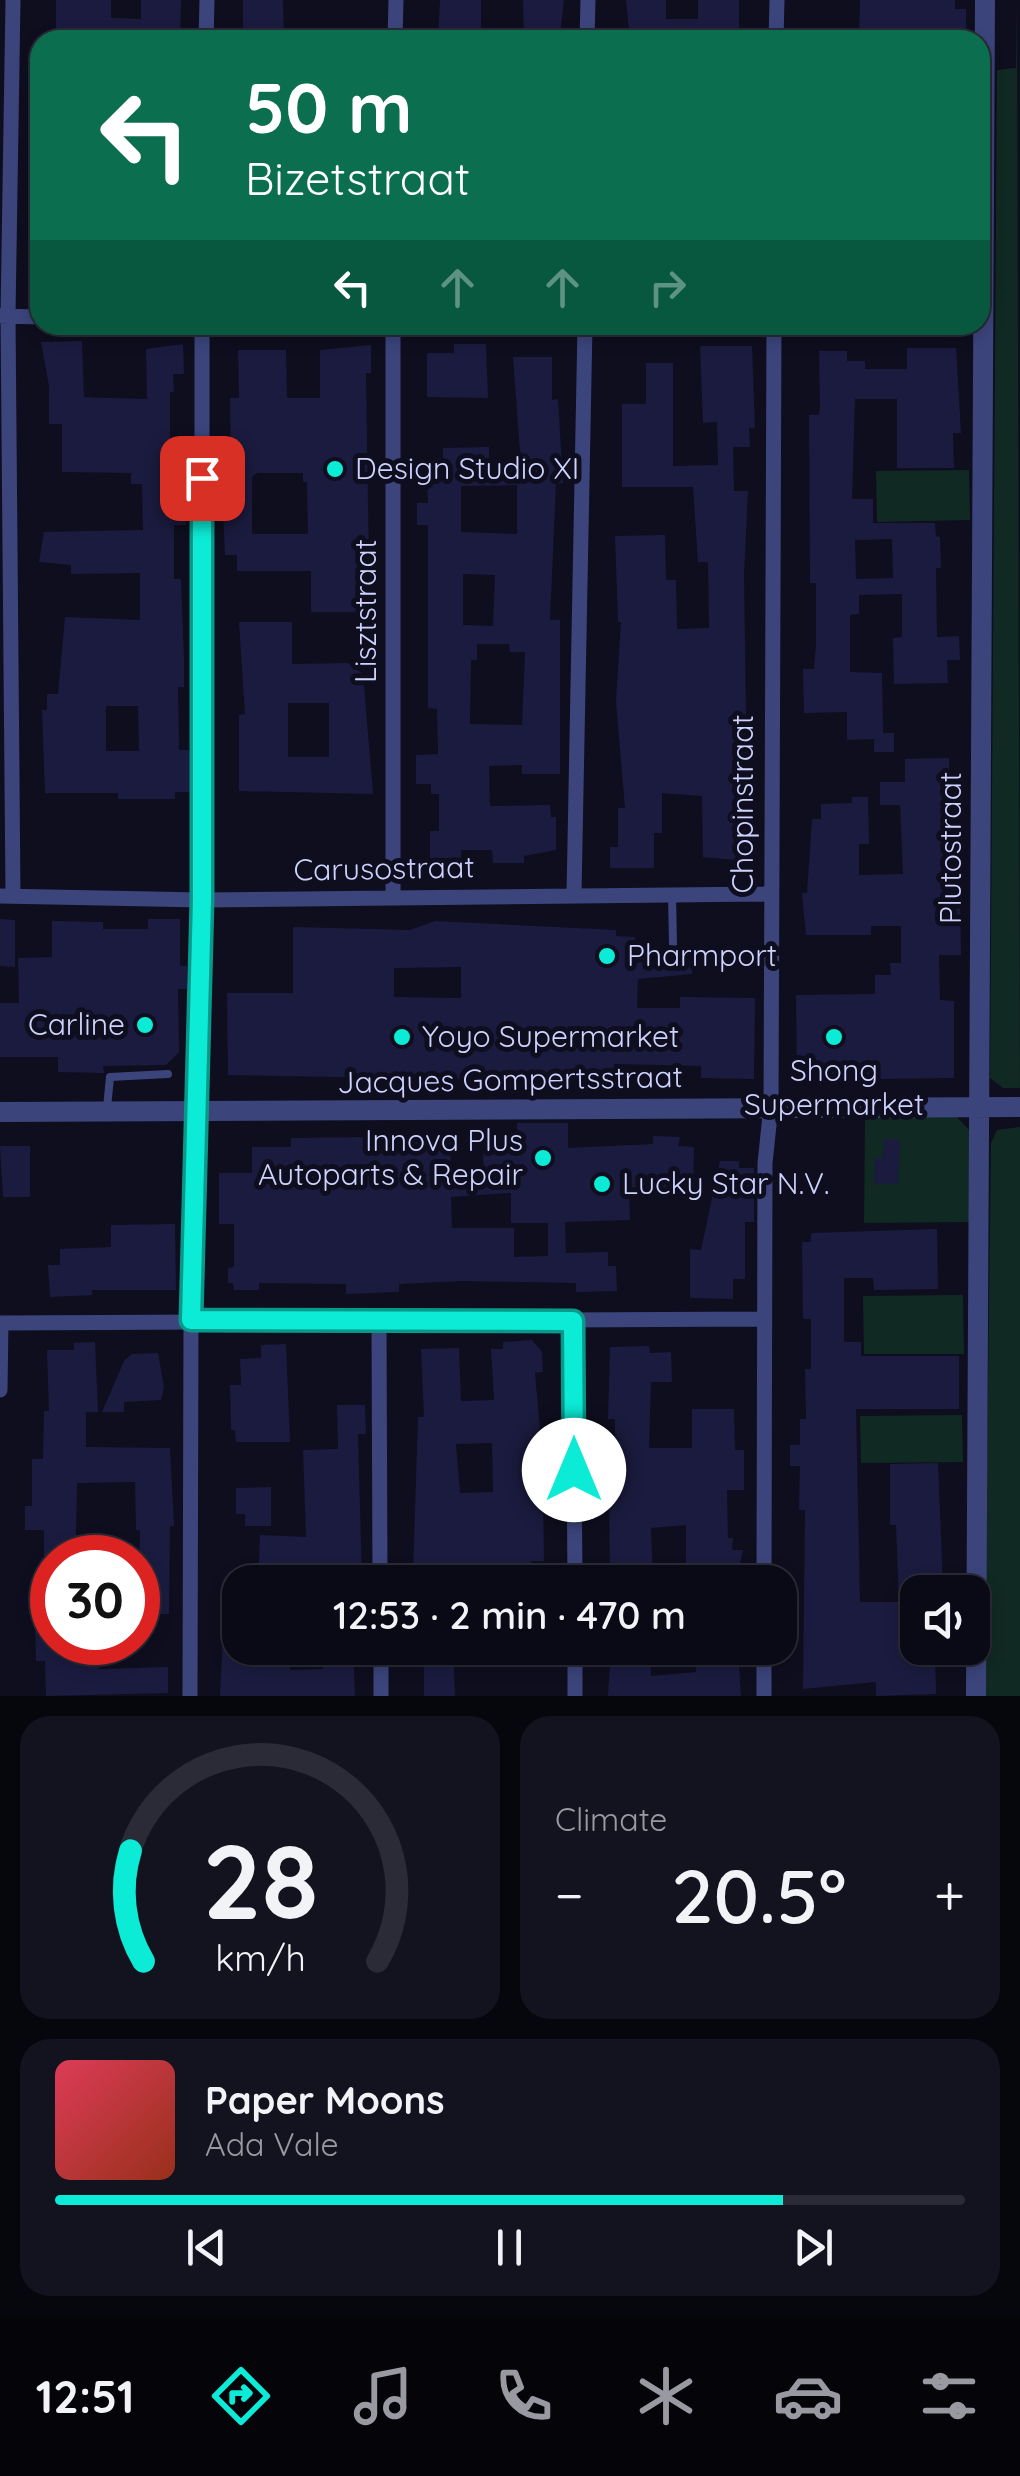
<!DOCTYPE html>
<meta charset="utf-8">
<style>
:root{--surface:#0a0a17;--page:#131320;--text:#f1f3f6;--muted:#999aa1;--line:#2a2b36;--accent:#0cebd6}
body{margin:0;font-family:Quicksand,sans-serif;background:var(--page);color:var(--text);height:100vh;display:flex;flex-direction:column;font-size:38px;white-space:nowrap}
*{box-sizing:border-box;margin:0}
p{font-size:32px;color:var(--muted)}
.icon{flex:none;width:55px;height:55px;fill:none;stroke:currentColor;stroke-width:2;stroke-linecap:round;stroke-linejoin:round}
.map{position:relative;height:1696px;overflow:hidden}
.drawer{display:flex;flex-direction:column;gap:20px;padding:20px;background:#06060d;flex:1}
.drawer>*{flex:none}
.guide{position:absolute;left:30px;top:30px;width:960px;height:305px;border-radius:30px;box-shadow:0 5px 15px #0003,0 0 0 2px var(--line);background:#0b6e4f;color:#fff;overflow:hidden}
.buttons{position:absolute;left:900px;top:1575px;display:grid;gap:20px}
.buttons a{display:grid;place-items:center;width:90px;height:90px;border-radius:20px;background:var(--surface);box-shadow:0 5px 15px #0003,0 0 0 2px var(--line);font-size:50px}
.speed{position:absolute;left:30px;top:1535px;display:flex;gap:20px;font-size:50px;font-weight:700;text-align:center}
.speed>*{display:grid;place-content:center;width:130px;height:130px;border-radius:50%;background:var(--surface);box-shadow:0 5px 15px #0003,0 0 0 2px var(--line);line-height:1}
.speed .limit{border:15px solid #d22;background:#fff;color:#111}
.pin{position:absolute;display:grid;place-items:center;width:85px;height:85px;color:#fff;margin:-42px;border-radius:20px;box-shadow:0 5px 15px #0006}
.me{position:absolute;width:110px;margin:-55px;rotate:0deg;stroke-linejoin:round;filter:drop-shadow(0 0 8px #0008)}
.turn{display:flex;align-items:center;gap:35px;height:210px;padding:0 50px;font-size:45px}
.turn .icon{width:130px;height:130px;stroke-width:2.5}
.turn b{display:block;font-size:70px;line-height:85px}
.lanes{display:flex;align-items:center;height:95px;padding:0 50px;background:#0003;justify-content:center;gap:50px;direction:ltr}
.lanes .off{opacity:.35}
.big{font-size:75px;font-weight:600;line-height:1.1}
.drawer .card{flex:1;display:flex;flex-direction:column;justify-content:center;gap:15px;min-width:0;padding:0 35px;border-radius:30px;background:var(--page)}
.drawer .dial{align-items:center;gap:0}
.dial svg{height:260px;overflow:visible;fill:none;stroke:var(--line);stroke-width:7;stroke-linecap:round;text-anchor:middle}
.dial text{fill:var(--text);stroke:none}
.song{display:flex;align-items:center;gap:30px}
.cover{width:120px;height:120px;border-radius:15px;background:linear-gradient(135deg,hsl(350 70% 55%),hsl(10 70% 35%))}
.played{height:10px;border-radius:5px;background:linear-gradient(90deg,var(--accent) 80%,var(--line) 80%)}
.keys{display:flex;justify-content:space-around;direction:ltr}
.heat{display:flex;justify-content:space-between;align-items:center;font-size:55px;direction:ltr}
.drawer .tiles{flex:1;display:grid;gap:20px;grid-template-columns:1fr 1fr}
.card:last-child{grid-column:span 2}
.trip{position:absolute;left:222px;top:1565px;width:575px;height:100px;border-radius:30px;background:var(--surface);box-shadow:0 5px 15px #0003,0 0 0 2px var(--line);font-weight:600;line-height:100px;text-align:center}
.tab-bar{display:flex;height:160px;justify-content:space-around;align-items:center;background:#040409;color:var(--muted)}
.tab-bar .icon{width:70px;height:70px}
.tab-bar .active{color:var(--accent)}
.tab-bar b{font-size:45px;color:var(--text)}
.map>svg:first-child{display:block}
</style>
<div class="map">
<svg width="1020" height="1696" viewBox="0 0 1020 1696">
<rect width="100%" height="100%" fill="#0e0e1f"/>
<path fill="#112923" d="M1017,0l3,1088h-17l-13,-10 7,-1008 19,-2z
M969,470l1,50 -93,2 -1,-51z
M956,1116l14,15 -1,91 -105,1 1,-105z
M1020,1127v569h-36l7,-553 6,-13z
M963,1295l1,59h-100l-1,-58z
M962,1415l1,47 -102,1 -1,-47z"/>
<path fill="#1b1b3f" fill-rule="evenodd" d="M56,0h55v18l30,1v-19h40l-1,40h-124z
M243,0h40l1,40h-41z
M440,0h41v40h-43z
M523,0h41l-4,34 -36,1z
M626,0h40v19h32v-19h41v39l-109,1z
M860,0h95v9h11v31h-107z
M82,341l2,56 25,1 38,1 -1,-50 37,-5 1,30h-11l1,18h-4v53h11v47h4l1,33h-12v54h7l3,80v28h-6l1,63h12v42h-16v7h-57v-6h-73l-3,-83h5v-16h11l7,-77 75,3v-47l-69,1v-9l-32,-3 5,-30 99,-2 -1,-46h-11v-11l-69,-1v-48h-13v-38l-8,-44zM106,706h32l1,45h-33z
M454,344h32l2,54 -61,-1v-44h27z
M371,345v28h-5l3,195h-6v44h-52v-41h-74v-16h-12l-3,-69h9l-1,-88h9l-1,-48h48l1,48h33v-48zM257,473h46v9h4l1,52h-56v-57z
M700,346h52l3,82h-6l1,19h-17l1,44h14l-4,84 2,140h6v31h-5l1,115 -45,-4 -1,-61 -40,-3v40h-8v35h-44v-21h8v-39h7l-9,-106 5,-80h-3l-3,-86 50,-1 1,45h10l1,49 32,-1 -1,-66h-10l-5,-75h-71v-83h24v-41h27v103l45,-1 -1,-43 -14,1z
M907,348h49l5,85h-8l1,35h-57v-69h-42l-3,100h21v24h62l1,13 4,1 1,31h-5l1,69 22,-1 1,24h-13l1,23 -54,1 -1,-46 9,-1v-43l-43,1v19l-9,1v57l32,1 1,60h11v19h-20v-13l-27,1v-28l-43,1 -1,-44h11l2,-24v-62h-6l-1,-168h10l1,-8 -1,-56h28v10h18v8h42zM892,539l1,39 -37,1 -1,-39z
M513,357h39v43l6,-1 5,84 -7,1 -6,136h10v154h-38v-9l-33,1 1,40 60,-1 1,12h5v33l-32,6v7h-31l-1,-13h-31v8h-31v-27h9v-37h-8v-10h-15v-29l22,-1 -1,-45 -9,-1v-183h-11v-22h11l-1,-34h8l-1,-11h9v-10l46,-1v20l32,-1zM517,485v49l-56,-2v-46zM463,574l32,1 -2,51 -30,-1zM477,644h32l1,8h15l-3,73 -52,-1 1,-64h6z
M239,622h53v42l56,-1 15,11 10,120 -134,-3v-76l6,-1zM288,703h41v54h-41z
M949,758l1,71h10l1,21 -14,1v11h-5l1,35h17l1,58h-22l1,45 14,1v77l-157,2 -1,-85 79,-1v-19h16l-1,-12h11v-37h-30v9h-65l-4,-42h5l5,-74h9v-15l31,-1v-6h16l1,47h-10v31l44,-1 -3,-69h-20v-23h25v-23z
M0,919l15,1v47l-15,-1z
M148,919h32v47h7v23h-9l1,63 -13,13 -63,1 1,7 -46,-1v-15h-58v-54h19l-1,-45 34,-1v-36l51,1v7h45z
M435,921l181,9v6l19,1 -1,26 58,-4v15l-54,5 -1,29h43v-11l75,1 -1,81 -53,-1v-12l-87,-2v8l-99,3v5l-287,-5 -1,-82h66v-66l117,3zM461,967v31l-67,-1v-29z
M517,1123h51v25l85,-4v-8l27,1 -2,9 16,1 -1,44h-64l1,29 -65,2 1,31 42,-1v14h8l1,25 -41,1v-9l-115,-2 -62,3v8l-53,2v-10l-87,-1v7h-25l-1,-7h-5v-15l6,-1v-43h-15v-51h33v-26h39v-9l159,-2 1,44 33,-2 -1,-25 35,-1zM511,1193v30h37v33l-34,1v-29h-62l-1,-31z
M884,1139l16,1 -2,44 -24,-1 1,-25h8z
M0,1146h30v51h-27z
M720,1161h19v7h15v54h-9v57h-12v20l-43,-1v-49l11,1z
M175,1224l1,66h-84v5l-42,2 -2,-32h12v-16l51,-2v-22z
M937,1229l1,60 -64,1 -1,-12h-29v64h17v14h98v53h-103l4,193h39l-3,-77h-6v-61l48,-1 5,123 -25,1v61h17l1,46 -60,2v-14l-73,7 2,-179h-6l1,-44h-10v-21h10v-26h6l-1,-50h6v-50h-8l-1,-77h9v-9z
M532,1340l10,12 1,20 -8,1 6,67h-5l1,52 6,-1 1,70h-13l1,21h-107l-1,-9h-11l5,-156h6l-3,-68 38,-1 2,53 33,-1 -3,-51h12v-7zM492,1443l1,49 -33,1 -4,-49z
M95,1342l3,70h-12v35l84,1 4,78h-4l-1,88h-31l2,-84h-4l-1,-48 -58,1 -1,52h23l1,23h-56v-28h-19v-24h7v-47h11l1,-48h5l-2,-61h27v-7z
M286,1344l4,98h-54l-1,-12h-4l-1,-45h11l-1,-26 21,-1v-13z
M649,1346l1,7 21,-1 1,30h-21l-2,66h43v-39h42l1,41h9v40h-17l1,48h5l-1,12h11l-7,32h-50v-57l-35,3 2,54h-43l-1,-89h6v-74h-7l2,-72z
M158,1353l6,34 -3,13 -37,2v10h-22l22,-51 8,-7z
M337,1405h28l1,29h-8l4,148h-34v-17l-35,1 -4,16h-31l2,-47 46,2 -3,-87 35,-1z
M271,1487v39h-26v-12h-9v-26z
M35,1622h17v20h47v27l69,-2v26l-122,3 -1,-35h-9z
M240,1634v14h32l1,17 17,-1v6l33,-1 -1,-21h31l2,48h-135l3,-61z
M424,1648h29l2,48h-31z
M490,1648h46l1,14 -46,2z
M611,1648h39l1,28 45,-4v-24h42l3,48h-133z"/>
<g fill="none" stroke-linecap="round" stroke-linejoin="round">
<path stroke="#3b457c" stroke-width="8" d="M672,894l1,51
M107,1108l3,-31 58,-3"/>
<path stroke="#3b457c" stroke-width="15" d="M206,40l1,-40
M395,40l1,-40
M587,40l1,-40
M776,40l1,-40
M0,316l40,1
M393,325v572
M574,894l11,-569
M0,896l202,4 568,-6
M13,896l-5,-580 5,-316
M379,1320l1,262
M573,1321l2,261
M0,1323l763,-4
M0,1390l1,-67
M764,1582l1,-419 6,-57 3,-781
M381,1648v48
M575,1648v48
M764,1648v48
M190,1696l1,-376 11,-420v-575"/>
<path stroke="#3b457c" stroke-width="20" d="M0,1112l1020,-5
M976,1696l9,-1696"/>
</g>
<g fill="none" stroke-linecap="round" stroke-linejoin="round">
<defs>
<path id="route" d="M202,478v422l-11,420 382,1 1,149"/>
</defs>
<use href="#route" stroke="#08998b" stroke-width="25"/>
<use href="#route" stroke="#0cebd6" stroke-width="18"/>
</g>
<g fill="#0cebd6" stroke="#0e0e1f" stroke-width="4">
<circle cx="335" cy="469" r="10"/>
<circle cx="607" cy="956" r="10"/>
<circle cx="145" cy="1025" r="10"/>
<circle cx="402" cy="1037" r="10"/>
<circle cx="834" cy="1037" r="10"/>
<circle cx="543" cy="1158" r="10"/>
<circle cx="602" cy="1184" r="10"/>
</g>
<g text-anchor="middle" stroke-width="10" stroke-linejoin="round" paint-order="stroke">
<g font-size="30" fill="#ced2fd" stroke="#0e0e1f" text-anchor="start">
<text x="355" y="479">Design Studio XI</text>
<text x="627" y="966">Pharmport</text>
<text x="125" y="1035" text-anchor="end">Carline</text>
<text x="422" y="1047">Yoyo Supermarket</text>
<text x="834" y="1081" text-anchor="middle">Shong<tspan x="834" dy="34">Supermarket</tspan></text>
<text x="523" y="1151" text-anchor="end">Innova Plus<tspan x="523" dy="34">Autoparts &amp; Repair</tspan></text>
<text x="622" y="1194">Lucky Star N.V.</text>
</g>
<g font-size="30" fill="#ced2fd" stroke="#0e0e1f">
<text transform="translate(366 611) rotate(-90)" y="10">Lisztstraat</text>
<text transform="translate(743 804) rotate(-90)" y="10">Chopinstraat</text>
<text transform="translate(951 848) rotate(-90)" y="10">Plutostraat</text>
<text transform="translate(384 869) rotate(-1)" y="10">Carusostraat</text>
<text transform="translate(510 1080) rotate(-1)" y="10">Jacques Gompertsstraat</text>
</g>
</g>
</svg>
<div class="buttons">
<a><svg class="icon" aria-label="sound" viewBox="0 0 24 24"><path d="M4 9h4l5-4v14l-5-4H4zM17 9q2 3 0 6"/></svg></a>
</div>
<div class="speed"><div class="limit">30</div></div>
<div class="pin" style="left:202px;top:478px;background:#d93025"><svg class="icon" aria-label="arrive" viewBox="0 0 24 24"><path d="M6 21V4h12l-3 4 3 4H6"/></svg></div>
<svg class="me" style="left:574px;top:1470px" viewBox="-20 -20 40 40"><circle r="19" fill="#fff"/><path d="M0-13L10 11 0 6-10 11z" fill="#0cebd6"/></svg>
<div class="trip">12:53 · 2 min · 470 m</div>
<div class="guide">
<div class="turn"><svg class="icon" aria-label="left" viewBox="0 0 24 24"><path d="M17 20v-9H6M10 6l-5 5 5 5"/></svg><div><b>50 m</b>Bizetstraat</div></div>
<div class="lanes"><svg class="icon" aria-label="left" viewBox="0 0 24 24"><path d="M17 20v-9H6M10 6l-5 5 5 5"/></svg><svg class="icon off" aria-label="ahead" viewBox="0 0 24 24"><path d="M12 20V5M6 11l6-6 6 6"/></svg><svg class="icon off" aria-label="ahead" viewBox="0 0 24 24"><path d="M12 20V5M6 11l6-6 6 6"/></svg><svg class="icon off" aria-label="right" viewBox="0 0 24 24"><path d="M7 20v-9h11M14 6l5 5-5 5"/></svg></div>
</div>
</div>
<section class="drawer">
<div class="tiles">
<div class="card dial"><svg viewBox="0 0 100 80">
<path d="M14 69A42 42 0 1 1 86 69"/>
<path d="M14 69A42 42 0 0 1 10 35" stroke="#0cebd6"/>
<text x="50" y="56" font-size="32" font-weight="700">28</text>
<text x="50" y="72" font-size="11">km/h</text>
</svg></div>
<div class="card"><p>Climate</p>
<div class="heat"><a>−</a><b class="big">20.5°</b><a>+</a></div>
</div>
<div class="card">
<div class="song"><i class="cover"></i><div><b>Paper Moons</b><p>Ada Vale</p></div></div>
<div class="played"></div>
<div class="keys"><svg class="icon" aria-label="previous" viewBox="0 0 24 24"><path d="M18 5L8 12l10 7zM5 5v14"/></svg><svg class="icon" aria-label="pause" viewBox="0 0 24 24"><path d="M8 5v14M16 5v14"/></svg><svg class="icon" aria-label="next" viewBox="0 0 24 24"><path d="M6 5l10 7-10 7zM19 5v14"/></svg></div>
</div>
</div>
</section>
<nav class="tab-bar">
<b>12:51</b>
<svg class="icon active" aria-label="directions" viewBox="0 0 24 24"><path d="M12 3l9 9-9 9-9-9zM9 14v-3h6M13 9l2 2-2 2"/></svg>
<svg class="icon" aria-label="music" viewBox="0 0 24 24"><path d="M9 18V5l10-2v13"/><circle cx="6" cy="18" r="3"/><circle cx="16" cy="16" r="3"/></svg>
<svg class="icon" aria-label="phone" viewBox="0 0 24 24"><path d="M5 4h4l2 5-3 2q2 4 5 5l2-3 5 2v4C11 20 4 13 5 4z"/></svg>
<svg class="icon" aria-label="climate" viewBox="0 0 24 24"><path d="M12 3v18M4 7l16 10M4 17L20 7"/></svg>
<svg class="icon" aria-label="car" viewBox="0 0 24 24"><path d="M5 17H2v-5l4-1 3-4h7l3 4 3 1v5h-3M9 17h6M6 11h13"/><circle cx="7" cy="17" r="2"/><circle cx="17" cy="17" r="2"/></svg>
<svg class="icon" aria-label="filters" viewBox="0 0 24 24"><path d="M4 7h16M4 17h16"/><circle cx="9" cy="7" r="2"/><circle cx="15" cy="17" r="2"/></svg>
</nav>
